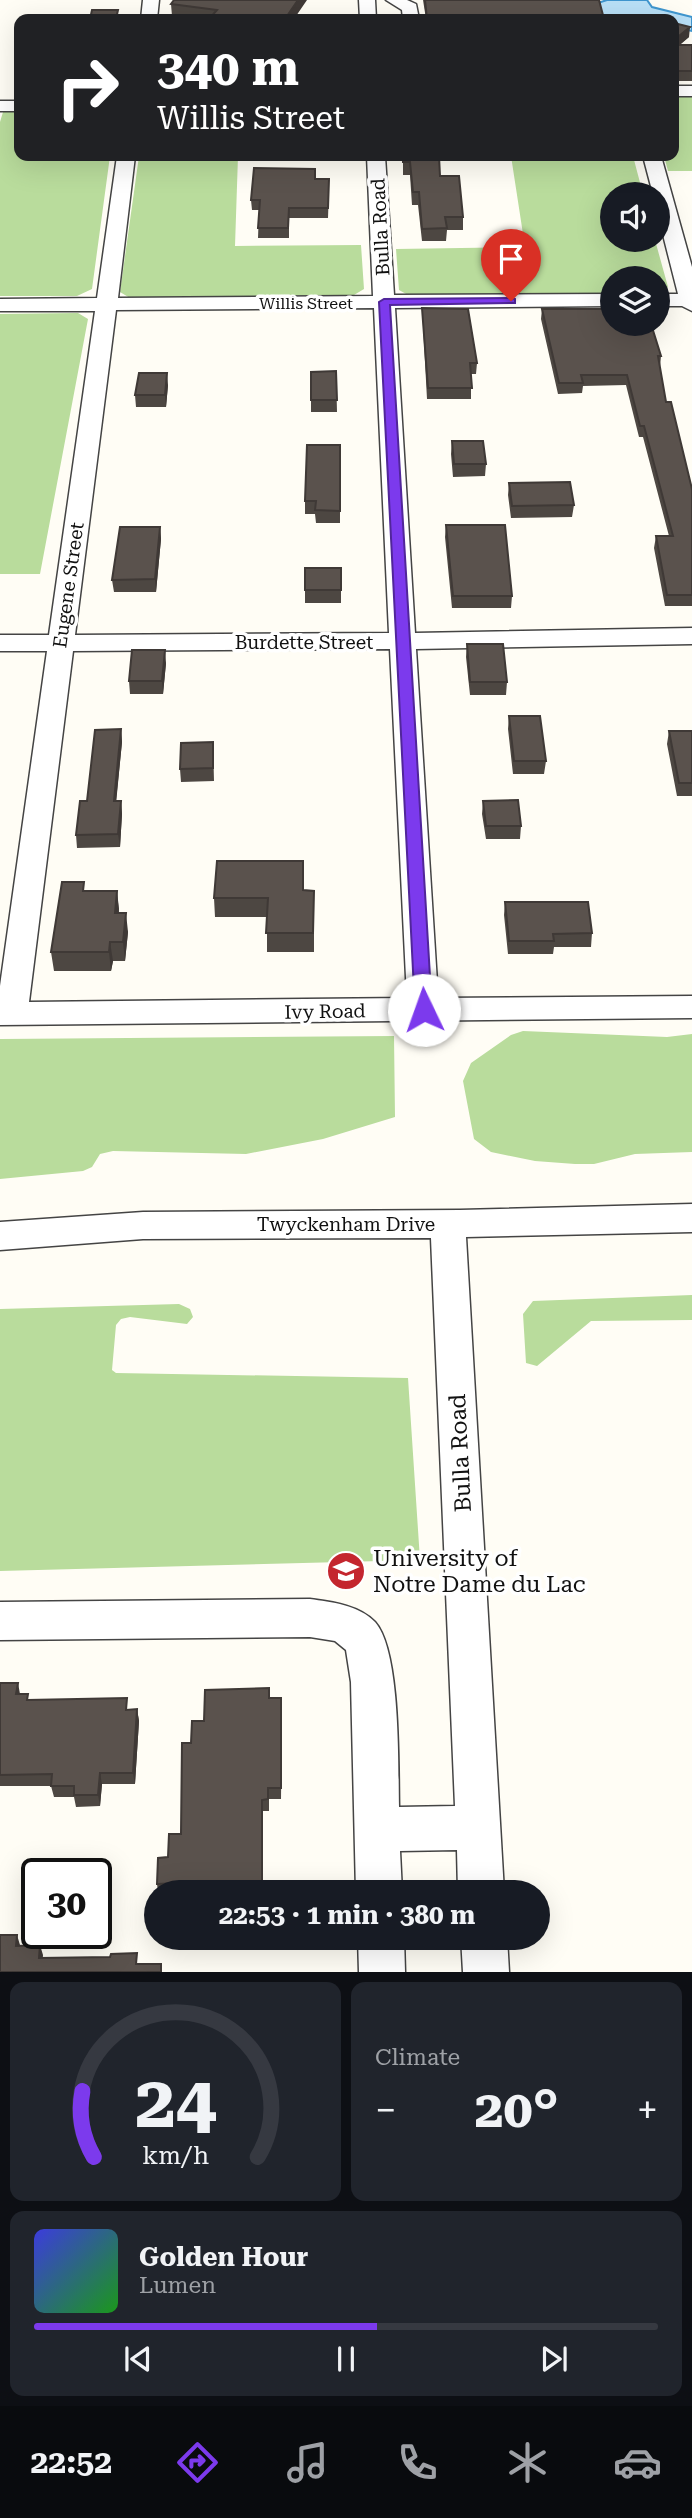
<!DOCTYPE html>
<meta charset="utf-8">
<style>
:root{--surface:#171b24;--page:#20242c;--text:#f1f3f6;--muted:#9ea1a6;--line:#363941;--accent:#7c3aed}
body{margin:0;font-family:"Roboto Serif",serif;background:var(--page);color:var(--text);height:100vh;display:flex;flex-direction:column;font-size:26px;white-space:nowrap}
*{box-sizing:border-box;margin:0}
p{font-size:23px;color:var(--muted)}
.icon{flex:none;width:38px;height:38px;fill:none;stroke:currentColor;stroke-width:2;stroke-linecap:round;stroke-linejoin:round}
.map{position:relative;height:1972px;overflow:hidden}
.side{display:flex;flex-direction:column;gap:10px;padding:10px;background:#0d0f14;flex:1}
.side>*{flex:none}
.banner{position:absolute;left:14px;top:14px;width:665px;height:147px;border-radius:14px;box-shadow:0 7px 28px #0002;background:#202124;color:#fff;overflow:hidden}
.controls{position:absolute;left:600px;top:182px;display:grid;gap:14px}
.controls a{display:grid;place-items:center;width:70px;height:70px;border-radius:50%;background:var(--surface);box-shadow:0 7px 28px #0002;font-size:35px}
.speed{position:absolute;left:21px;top:1858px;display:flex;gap:14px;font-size:35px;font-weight:700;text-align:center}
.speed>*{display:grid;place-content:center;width:91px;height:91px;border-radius:50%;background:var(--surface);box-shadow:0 7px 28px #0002;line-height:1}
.speed .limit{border:4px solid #111;border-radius:10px;background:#fff;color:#111}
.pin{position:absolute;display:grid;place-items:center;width:60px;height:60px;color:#fff;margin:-72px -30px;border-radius:50% 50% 50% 0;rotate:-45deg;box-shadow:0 0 7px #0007}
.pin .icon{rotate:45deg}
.me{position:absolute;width:77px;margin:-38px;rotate:357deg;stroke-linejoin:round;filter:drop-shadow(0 0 5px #0008)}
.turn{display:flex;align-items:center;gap:24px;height:147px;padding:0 28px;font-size:32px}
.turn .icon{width:91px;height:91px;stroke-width:2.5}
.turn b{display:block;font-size:49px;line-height:60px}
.big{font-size:52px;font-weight:700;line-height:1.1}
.side .widget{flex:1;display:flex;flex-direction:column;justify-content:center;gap:10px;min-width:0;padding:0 24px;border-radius:14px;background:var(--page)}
.side .dial{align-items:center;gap:0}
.dial svg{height:182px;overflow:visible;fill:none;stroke:var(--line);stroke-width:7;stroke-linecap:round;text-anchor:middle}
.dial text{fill:var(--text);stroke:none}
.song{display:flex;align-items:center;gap:21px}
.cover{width:84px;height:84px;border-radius:10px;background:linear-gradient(135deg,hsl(240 70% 55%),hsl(120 70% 35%))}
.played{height:7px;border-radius:4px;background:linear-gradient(90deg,var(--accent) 55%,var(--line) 55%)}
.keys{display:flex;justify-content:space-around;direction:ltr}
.heat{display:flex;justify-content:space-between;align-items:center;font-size:38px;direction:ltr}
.side .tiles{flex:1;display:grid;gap:10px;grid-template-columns:1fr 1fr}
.widget:last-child{grid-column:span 2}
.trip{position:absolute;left:144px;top:1880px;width:406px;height:70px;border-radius:35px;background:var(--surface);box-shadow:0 7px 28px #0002;font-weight:700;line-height:70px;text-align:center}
.dock{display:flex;height:112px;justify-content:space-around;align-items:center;background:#090b0e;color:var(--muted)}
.dock .icon{width:49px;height:49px}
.dock .current{color:var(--accent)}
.dock b{font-size:32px;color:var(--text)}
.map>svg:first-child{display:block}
</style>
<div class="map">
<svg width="692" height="1972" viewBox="0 0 692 1972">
<rect width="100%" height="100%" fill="#fffdf5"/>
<path fill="#b9dc9c" d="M692,96v75h-24l-4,-15h10v-59z
M3,112h16v44h91l-18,133 -15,7h-77v-174z
M139,156h99l-3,90 126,-1 3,44 -10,6 -224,3 -10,-6z
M511,156h122l10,38h-31v46h43l13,47 -10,5v-14h-46v15l-204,2 -9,-5 -3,-41 129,-2z
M78,313l10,6 -48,255h-40v-260z
M523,1031l144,6 25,-3v118l-57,2 -41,10h-19l-40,-3 -44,-9 -17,-13 -11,-58 8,-18 40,-28z
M394,1036l1,81 -72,22 -77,15 -133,-3 -13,3 -8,13 -9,4 -83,8v-140z
M692,1295v25l-101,1 -54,45 -11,-3 -3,-49 10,-13z
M179,1304l11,5 3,8 -6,7 -57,-7 -9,2 -5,6 -4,45 4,3 292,5 12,182 -420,11v-262z"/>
<path fill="#b9e0f7" stroke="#3f96cf" stroke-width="2" d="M607,0h40l5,7 40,10v14l-18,-4v-8h-126z"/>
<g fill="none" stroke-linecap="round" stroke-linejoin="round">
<defs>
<path id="minor" d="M143,0h16l-2,19h-16z
M359,0h16l1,19h-16z
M386,0h21l9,4 3,15h-16l-1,-9z
M674,86h18v10h-18z
M0,101h19v10h-19z
M117,156h18l-17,142 255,-2 -6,-140h18l9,139 218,-1v12l-217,2 20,325 277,-5v16l-276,5 22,349 254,-2v22l-692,7v-39l47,-335h-47v-16h49l46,-324h-95v-12l97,-1zM374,308l15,325 -314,2 41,-325zM390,649l17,349 -378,4 44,-351z
M643,156h18l31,111v44l-10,-5h-24v-12h20l-20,-79v-21h-5z
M692,1204v28l-226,5 38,655h-46l-1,-42 -57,1 2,41h-46l-5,-210 -5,-32 -11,-9 -25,-4 -310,3v-38l310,-3c21,3 49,6 65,23 26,29 23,145 24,185l56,-1 -24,-568 -288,1 -143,11v-28l143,-10 317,-2z
M358,1937h46l1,35h-46z
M461,1937h46l2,35h-46z"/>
</defs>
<use href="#minor" stroke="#444" stroke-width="3"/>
<use href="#minor" fill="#fff" fill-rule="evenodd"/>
</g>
<path fill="#4d4742" d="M423,0h176l5,19h-178z
M171,4l123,15h-102l-20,-3z
M674,23l15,14 -10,8h13v36h-18z
M403,156l37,20 23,41v13h-16l-1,11h-24l-4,-36h-6l-2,-30h-7z
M315,179l14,10 -1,29h-39v20h-31l1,-28h-7l-1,-10z
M422,308l55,55 -1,11h-5v25h-44z
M542,309l119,47 -1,11 6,35 26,87v117h-27l-11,-58 2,-12h13l-26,-99h-4l-13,-52 -43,1 -1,7 -24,1 -17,-75z
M336,371l1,41h-26v-40z
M168,385l-2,22h-30l-1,-12z
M452,441l34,23 -1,12 -32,1 -2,-23z
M340,445v78h-24l-1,-9h-10v-13z
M509,483l65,22 -2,12 -61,1 -3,-23z
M446,525l66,71 -1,12h-59l-7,-71z
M160,527l1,12 -5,53h-42l-2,-12z
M305,568h36v35h-36z
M467,644l40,38 -1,13h-36l-4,-38z
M166,663l-3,31h-33l-1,-13z
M509,716l37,45 -2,13h-31l-5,-45z
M121,729l1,13 -6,59h5l1,13 -2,33 -43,1 -1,-13 11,-34z
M669,731h23v65h-15l-10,-52z
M213,742l1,39 -33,1 -1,-13z
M483,801l38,25 -1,13h-34l-4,-25z
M304,890l10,1v61h-47v-35h-52l-1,-19z
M85,891h32l2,22 9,19 -3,29h-12l-2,10h-57l-3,-19z
M505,902l87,31 -1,14h-37l-1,7h-45l-4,-39z
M0,1683l29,17 99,10 9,-1 2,12 -4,63h-33l-2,22 -24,1 -2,-10h-20l-3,-11h-51z
M269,1698l13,12 -1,89h-12v12h-6l-1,81h-104l-1,-8 11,-27 13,-23 10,-91 13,-22z"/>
<path fill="#3f3936" d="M298,0h9l-13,19h-9z
M690,27l-1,10 -15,13v-10z
M167,373l1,12 -2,22 -1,-12z
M160,527l1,12 -5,53 -1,-13z
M165,650l1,13 -3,31 -1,-13z
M121,729l1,13 -7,72 -1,-13z
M121,801l1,13 -2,33 -2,-13z
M117,891l2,18 -2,23 -2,-19z
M126,913l2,19 -3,29 -2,-19z
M110,942l3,19 -2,10 -2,-19z
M18,1683l2,11h-4z
M137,1709l2,12 -4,63 -2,-11z
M100,1773l2,11 -2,22 -2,-11z
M17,1935l3,10 -4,1z
M40,1945l3,10 -1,13 -3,-10z"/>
<path fill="#5a524d" stroke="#3f3936" stroke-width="2" d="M174,0h124l-13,19h-76l8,-9 -46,-6z
M425,0h174l5,19h-177z
M92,10h26l-2,9h-26z
M674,23l16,4 -16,13z
M674,45h18v26h-18z
M403,156h36l1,20h19l4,41h-18l2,11 -25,1 -3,-37h-6l-3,-30h-7z
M254,168l61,1v10h14l-1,29h-39l-1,20h-30l2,-28h-9z
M422,308l46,1 9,54h-7l2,25h-44z
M542,309h70v15h39l10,32h-3l8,46h5l21,87v106h-25l-11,-59h17l-29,-110h-4l-13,-51h-46l2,8h-24z
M336,371l1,29h-26v-28z
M139,373h28l-2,22h-30z
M452,441h31l3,23h-32z
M307,445h33v66l-25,-1 1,-9h-11z
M570,482l4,23 -62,1 -3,-23z
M446,525h59l7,71h-59z
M120,527h40l-5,52 -43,1z
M305,568h36v22h-36z
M467,644h36l4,38h-37z
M132,650h33l-3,31h-33z
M509,716h31l6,45h-32z
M121,729l-7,72h7l-3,33 -42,1 4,-34h7l8,-71z
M669,731h23v52h-13z
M213,742v26l-33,1 1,-26z
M518,800l3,26h-35l-3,-25z
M217,861h86v29l11,1 -1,42h-47l2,-35h-54z
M62,882h22l-1,9h34l-2,22h11l-3,29h-13l-1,10h-58z
M505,902h83l4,31 -39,1 1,7h-45z
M0,1683h18l-2,11h12l-1,6 100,-2 -1,12 11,-1 -4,64h-33l-2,22h-24v-9h-23l1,-12 -52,1z
M269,1688v10h12v90h-13v11l-6,1v92h-82v-9l-23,1 1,-26 10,-1 1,-23h12l1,-91h9l1,-22h12l1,-31z
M0,1935h17l-1,11 24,-1 -1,13 71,-1 1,-3 26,-1 -1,11h25v8h-161z"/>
<path fill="#7c3aed" stroke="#51269a" stroke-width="2" d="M511,298l4,1v4l-125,2 42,705 -8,6 -9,-6 -36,-708 5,-3z"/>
<defs>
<symbol id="university-disc" viewBox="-11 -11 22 22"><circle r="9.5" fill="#c4262e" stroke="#fff"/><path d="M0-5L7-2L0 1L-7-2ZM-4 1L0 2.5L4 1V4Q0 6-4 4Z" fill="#fff"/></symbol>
</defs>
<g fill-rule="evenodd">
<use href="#university-disc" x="324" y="1549" width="44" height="44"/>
</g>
<g text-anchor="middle" stroke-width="7" stroke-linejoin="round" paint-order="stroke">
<g font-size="16" fill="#111" stroke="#fff">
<text x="306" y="309">Willis Street</text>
</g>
<g font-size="19" fill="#111" stroke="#fff">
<text transform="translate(380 227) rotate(-93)" y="7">Bulla Road</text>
<text transform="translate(68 585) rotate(-82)" y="7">Eugene Street</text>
<text x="304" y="649">Burdette Street</text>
<text transform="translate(325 1011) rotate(-1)" y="7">Ivy Road</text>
<text x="346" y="1231">Twyckenham Drive</text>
</g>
<g font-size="23" fill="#111" stroke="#fff">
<text transform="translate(460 1453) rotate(-93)" y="8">Bulla Road</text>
</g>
<g font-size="23" fill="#111" stroke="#fff" text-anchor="start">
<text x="373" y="1566">University of<tspan x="373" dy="26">Notre Dame du Lac</tspan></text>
</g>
</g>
</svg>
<div class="controls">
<a><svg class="icon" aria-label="sound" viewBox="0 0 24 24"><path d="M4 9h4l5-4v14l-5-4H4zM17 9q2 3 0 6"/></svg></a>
<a><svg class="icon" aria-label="layers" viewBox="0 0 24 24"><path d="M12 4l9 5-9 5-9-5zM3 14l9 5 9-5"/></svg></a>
</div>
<div class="speed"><div class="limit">30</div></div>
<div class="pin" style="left:511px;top:301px;background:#d93025"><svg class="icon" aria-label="arrive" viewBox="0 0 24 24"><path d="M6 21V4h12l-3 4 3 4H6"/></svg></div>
<svg class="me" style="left:424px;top:1010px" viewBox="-20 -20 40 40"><circle r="19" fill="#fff"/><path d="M0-13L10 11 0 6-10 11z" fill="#7c3aed"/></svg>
<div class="trip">22:53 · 1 min · 380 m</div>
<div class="banner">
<div class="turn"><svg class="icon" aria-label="right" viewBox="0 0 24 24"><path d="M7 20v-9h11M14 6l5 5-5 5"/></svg><div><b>340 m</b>Willis Street</div></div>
</div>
</div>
<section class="side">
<div class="tiles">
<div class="widget dial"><svg viewBox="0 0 100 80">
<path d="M14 69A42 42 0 1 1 86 69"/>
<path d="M14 69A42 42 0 0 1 9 40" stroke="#7c3aed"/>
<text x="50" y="56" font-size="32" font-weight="700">24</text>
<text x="50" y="72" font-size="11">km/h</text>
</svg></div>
<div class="widget"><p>Climate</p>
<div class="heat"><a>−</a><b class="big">20°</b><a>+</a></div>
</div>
<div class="widget">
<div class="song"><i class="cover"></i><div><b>Golden Hour</b><p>Lumen</p></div></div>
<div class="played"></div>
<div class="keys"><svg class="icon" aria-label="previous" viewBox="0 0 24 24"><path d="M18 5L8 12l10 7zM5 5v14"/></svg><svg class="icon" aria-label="pause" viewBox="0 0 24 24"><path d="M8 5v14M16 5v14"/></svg><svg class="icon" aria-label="next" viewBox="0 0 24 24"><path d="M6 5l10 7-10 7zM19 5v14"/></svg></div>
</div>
</div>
</section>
<nav class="dock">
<b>22:52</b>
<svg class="icon current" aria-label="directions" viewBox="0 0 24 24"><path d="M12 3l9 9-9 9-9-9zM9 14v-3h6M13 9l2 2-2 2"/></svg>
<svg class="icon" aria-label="music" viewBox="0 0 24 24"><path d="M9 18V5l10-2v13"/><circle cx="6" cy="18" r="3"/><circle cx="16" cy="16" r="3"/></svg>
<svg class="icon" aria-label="phone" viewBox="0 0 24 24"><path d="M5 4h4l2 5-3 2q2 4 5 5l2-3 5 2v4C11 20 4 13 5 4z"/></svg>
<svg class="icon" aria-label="climate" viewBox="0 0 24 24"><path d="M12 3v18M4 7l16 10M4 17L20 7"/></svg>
<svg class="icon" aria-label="car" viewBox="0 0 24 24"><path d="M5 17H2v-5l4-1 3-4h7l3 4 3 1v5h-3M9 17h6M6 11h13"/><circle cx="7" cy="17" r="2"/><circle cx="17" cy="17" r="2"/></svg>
</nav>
